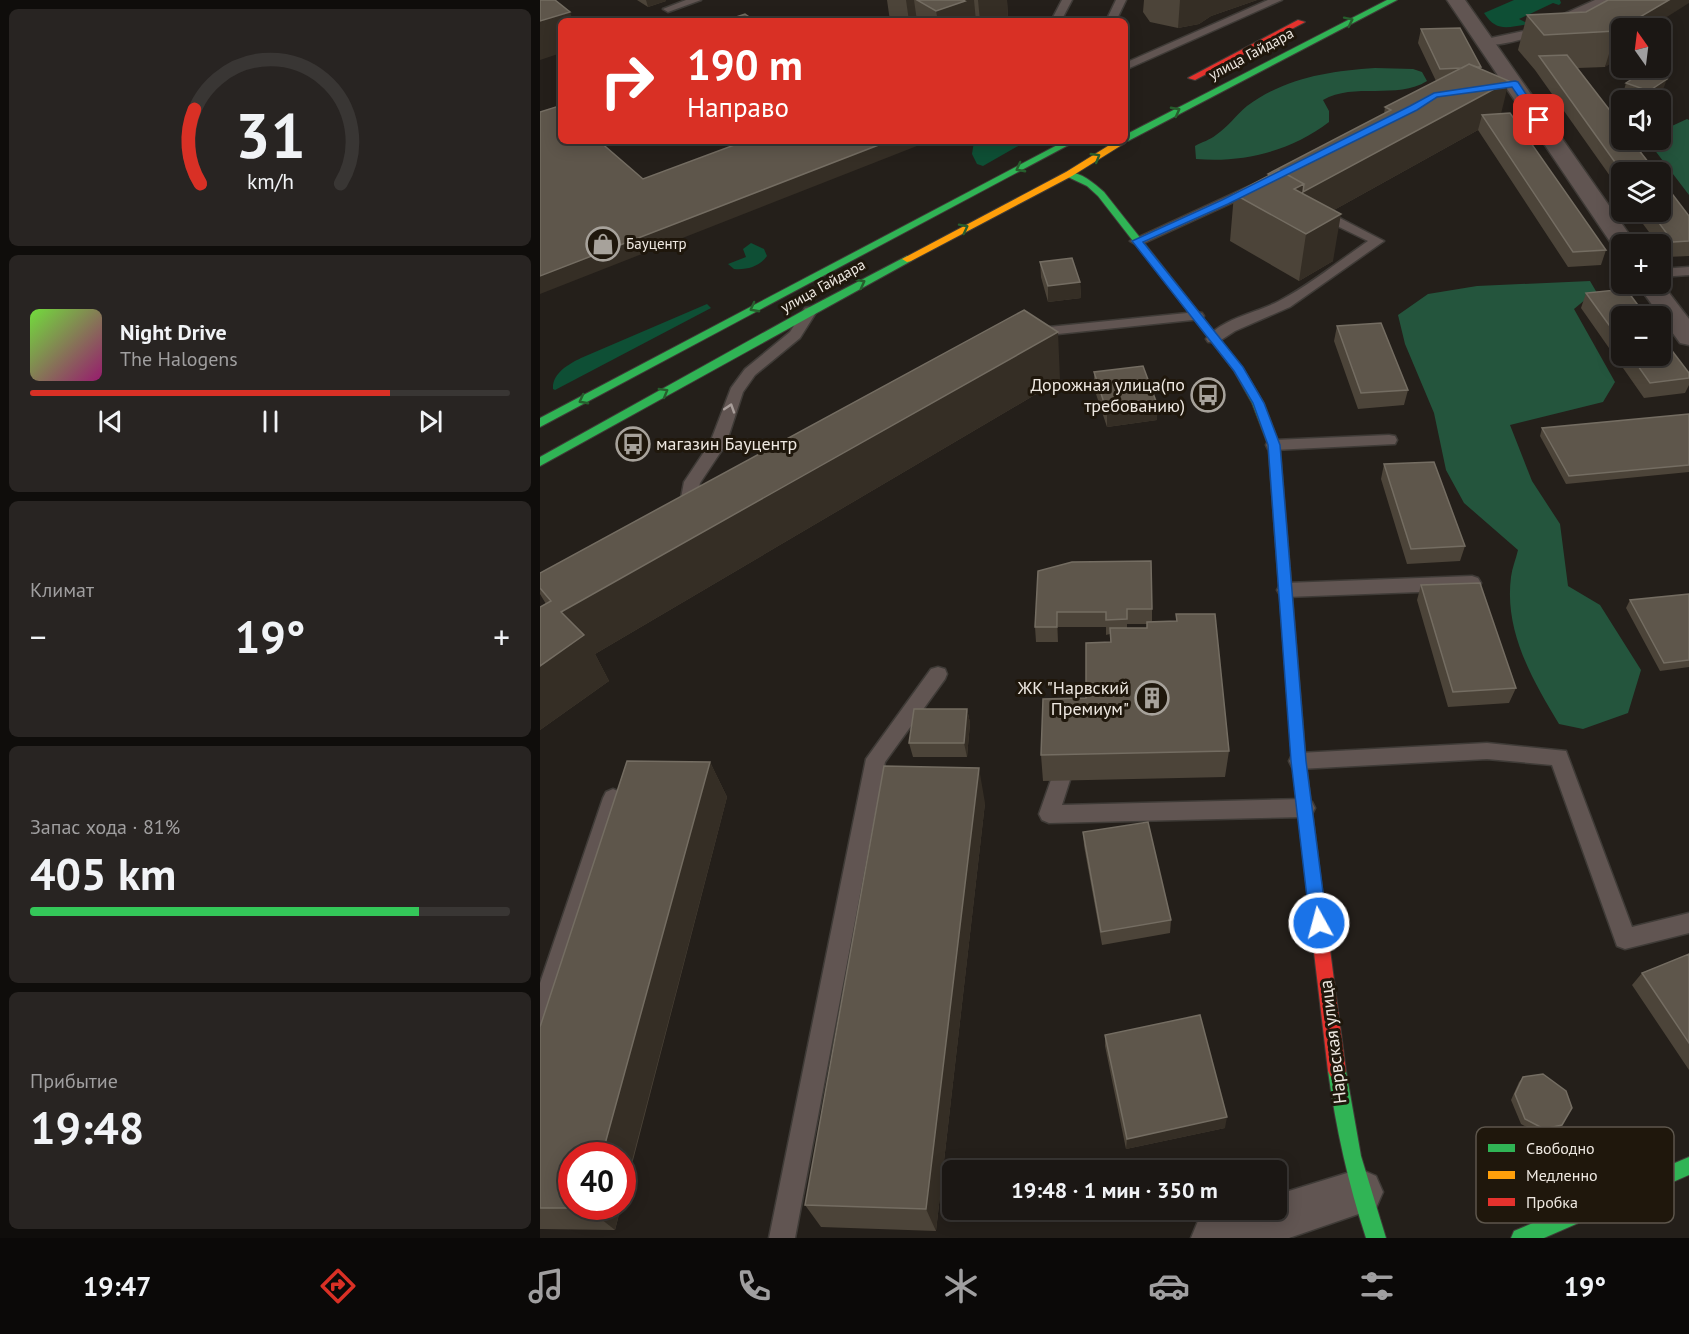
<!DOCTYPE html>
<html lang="ru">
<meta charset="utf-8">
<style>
:root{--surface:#1b1714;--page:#282422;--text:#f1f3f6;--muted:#a09fa0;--line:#393634;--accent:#d93025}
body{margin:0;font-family:"PT Sans",sans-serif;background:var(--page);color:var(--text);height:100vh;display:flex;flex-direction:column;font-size:22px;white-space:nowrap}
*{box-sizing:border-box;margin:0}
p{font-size:20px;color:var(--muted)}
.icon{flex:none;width:33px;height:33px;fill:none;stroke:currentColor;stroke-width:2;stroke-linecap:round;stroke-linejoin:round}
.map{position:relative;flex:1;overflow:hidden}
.side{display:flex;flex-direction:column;gap:9px;padding:9px;background:#0f0d0b;width:540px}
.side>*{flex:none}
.banner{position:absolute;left:18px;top:18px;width:570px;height:126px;border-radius:9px;box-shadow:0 3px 15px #0003,0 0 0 2px var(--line);background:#d93025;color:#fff;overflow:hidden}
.needle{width:39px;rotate:346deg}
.tools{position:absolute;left:1071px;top:18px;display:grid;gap:12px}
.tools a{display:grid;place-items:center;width:60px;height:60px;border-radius:9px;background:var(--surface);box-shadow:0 3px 15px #0003,0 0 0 2px var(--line);font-size:30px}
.speed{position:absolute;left:18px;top:1142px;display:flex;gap:12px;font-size:30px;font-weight:700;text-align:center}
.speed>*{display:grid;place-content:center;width:78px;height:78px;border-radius:50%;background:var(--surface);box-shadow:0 3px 15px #0003,0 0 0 2px var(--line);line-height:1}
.speed .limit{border:9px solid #d22;background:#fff;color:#111}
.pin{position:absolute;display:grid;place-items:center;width:51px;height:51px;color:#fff;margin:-26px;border-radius:12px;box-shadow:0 3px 9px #0006}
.me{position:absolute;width:66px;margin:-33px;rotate:353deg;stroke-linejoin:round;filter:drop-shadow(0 0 4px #0008)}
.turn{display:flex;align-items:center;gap:21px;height:126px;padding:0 30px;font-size:27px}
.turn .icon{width:78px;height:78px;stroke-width:2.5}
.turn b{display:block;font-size:42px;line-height:51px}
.big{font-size:45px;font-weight:800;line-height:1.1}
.side .card{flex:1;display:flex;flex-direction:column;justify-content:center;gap:9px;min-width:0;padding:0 21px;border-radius:9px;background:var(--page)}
.side .dial{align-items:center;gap:0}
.dial svg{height:156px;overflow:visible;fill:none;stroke:var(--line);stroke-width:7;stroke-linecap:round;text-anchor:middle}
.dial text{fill:var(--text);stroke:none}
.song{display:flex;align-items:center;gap:18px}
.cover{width:72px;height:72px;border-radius:9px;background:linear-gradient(135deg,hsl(100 70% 55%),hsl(320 70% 35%))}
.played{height:6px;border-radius:3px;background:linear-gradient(90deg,var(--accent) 75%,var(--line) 75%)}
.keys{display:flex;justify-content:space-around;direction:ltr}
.heat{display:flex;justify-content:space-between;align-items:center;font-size:33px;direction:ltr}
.charge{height:9px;border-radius:4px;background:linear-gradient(90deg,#34c759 81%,var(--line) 0)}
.trip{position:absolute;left:402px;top:1160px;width:345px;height:60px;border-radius:9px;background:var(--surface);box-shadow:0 3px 15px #0003,0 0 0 2px var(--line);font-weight:800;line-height:60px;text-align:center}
.menu{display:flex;height:96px;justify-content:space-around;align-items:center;background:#0b0908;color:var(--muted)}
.menu .icon{width:42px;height:42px}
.menu .selected{color:var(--accent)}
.menu b{font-size:27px;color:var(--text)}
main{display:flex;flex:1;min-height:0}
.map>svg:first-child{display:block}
</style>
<main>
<section class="side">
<div class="card dial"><svg viewBox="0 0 100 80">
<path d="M14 69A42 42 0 1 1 86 69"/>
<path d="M14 69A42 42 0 0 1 11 31" stroke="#d93025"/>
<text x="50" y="56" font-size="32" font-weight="700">31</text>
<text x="50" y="72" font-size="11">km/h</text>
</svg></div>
<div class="card">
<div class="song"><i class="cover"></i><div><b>Night Drive</b><p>The Halogens</p></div></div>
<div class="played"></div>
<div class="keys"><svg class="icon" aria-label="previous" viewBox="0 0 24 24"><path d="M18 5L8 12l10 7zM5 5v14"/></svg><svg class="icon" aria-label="pause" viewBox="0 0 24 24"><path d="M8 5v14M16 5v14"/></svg><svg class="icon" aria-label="next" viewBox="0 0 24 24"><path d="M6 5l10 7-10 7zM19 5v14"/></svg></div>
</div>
<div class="card"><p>Климат</p>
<div class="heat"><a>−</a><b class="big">19°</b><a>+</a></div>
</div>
<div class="card"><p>Запас хода · 81%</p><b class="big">405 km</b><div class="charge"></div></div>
<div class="card"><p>Прибытие</p><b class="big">19:48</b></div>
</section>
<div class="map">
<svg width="1149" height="1238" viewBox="0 0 1149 1238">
<rect width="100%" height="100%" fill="#241f1a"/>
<path fill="#0e4f35" d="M974,0h46l1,3 -2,2 -6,-2 -34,16 10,5c-21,3 -32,9 -45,-11z
M434,141h53l-44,25 -6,-2 -5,-10z
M211,243l13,6 3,7c-8,11 -20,14 -33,13l-6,-5 18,-7 -3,-8z
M167,304l4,4 -156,82 -2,-1c-1,-16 16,-25 28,-31z"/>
<path fill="#24553d" d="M835,68l38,1 9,3 5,9c-30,19 -73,1 -104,19l6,11v11c-38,29 -85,41 -133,37l-1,-13c7,-4 15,-6 21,-11 12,-8 20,-20 31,-29 38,-28 82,-35 128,-38z
M1147,119l2,1v75l-42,-55h13l1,-9z
M1050,281l10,17 -14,1 -12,10 41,73 -12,20 -93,23 22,56 28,43 8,62 32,19 41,65 -13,43 -45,16 -24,-5c-27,-45 -55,-93 -48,-147 1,-9 5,-18 7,-27l-54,-47 -18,-33 -12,-57 -29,-69 -7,-29 30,-21 49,-8z"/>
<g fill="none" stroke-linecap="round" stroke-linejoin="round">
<defs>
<path id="lane" d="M146,0h15l-33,12 -5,-3z
M522,0h10l-11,21h-10z
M576,0h10l-10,21h-10z
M728,0h14l-157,70v-7z
M1055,0h13c-16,15 -110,55 -127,42l5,-3 42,-9z
M716,183l6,4 -2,3 -118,54 -5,1 -7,-4z
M794,215l50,26 -94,66 -55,24 -17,11h-10l-2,-3c16,-21 51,-26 73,-38 31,-16 60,-40 89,-60l-39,-19 -1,-3z
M1149,267v8l-29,2v-8z
M270,307l7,4 -17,27 -45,37 -12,17 -17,52 -26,39 -5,19h-12l-2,-4 3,-16 26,-39 21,-55 14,-19 45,-37 15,-24z
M657,312l5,1 2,3 -2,3 -173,18 -7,-4 7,-4z
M849,435l6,1 2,4 -2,4 -121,6 -6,-1 -2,-4 2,-4 6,-1z
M932,576l6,2 3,5 -3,5 -6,2 -186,7 -6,-2 -3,-5 3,-5 6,-2z
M398,667l7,2 2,5 -2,5 -60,83 -90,476h-26l97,-479 65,-90z
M947,743l79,8 66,176 57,-14v20l-64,16 -8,-3 -65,-181 -65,-6 -188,10 -7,-2 -3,-6 3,-6 7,-2z
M520,771l7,3 3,6 -8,25 243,-6 7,3 3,6 -3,6 -7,3 -256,6 -7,-3 -3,-6 14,-40z
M73,789l7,3 3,6 -71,219 -4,8 -8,3v-45l63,-185 3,-6z"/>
<path id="street" d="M907,0h18l171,244h-14v7l-7,-2z
M1120,281l29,38v26l-9,-2 -43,-59h23z
M820,1169l16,7 7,16 -7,16 -87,30h-98l7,-17c32,-13 45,-12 78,-12v-14z"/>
<path id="fast" d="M847,0h10l-269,141h-6h3v-6z
M525,141h11l-536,286v-9z
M526,172c14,-1 28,11 38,20l139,176 21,35 16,42 26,316 21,166 -2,5 -6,3 -6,-3 -2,-5 -19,-166 -24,-316 -16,-42 -18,-32 -136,-175 -11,-10 -21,-10z
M367,256l5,3 -1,2 -371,205v-9l266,-148z
M797,1062l6,3 3,6 15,85 25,82h-20c-18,-55 -30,-110 -38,-167l3,-6z
M1149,1157v18l-145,63h-33l3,-7z"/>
<path id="slow" d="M585,139v4l-53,33 -161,85 -4,1 -5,-3 164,-87 50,-31h9z"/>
<path id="jam" d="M758,20l7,2 -110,58 -7,-2z
M779,919l6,3 2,5 19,144 -3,6 -6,3 -6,-3 -3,-6 -17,-144 2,-5z"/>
</defs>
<use href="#lane" stroke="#3f3b37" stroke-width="3"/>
<use href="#street" stroke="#3f3b37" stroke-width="3"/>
<use href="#fast" stroke="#3f3b37" stroke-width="2"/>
<use href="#slow" stroke="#3f3b37" stroke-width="2"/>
<use href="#jam" stroke="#3f3b37" stroke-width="2"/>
<use href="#lane" fill="#615552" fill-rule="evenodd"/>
<use href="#street" fill="#615552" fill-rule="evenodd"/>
<use href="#fast" fill="#30b455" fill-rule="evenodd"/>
<use href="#slow" fill="#ff9f0a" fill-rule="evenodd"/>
<use href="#jam" fill="#e5322d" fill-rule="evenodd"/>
</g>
<path fill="#4c4439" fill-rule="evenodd" d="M97,0h28l1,1 -18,6z
M347,0h120l1,21h-118z
M604,0h113l-46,16 -12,8 -21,4 -28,-6 -7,-10z
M987,15l135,5 -3,8h-37l-17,39 -27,1 78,104h-34v21l-87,-123 -17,-20z
M881,29l60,38v2l20,45 105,136 -5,15 -33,2 -90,-137 -144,80 -1,51 -34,20 -69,-40 4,-47 34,-18v-2l116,-60 1,-7 51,-26 -18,-38z
M1086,83l38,4 -18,12 -22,-9z
M1094,212h26l29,4v40l-22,1 -7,-8v-5h-2z
M500,262l40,20 1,16 -33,4 -7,-25z
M1046,293l36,23v40h38l29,17v12l-4,8 -41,5 -63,-90z
M797,326l71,64 -4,15 -46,4 -24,-68z
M554,372l63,32v16l-50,7 -13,-39z
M520,380l-465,274 14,27 -69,49v-123l6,-3 -6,-10v-21z
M1149,414v58l-123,12 -26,-48 2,-8z
M844,464l81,82 -5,15 -53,3 -26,-85z
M498,571l114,38v13l24,-1v-7l53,137 -4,26 -182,4 -2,-26 45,-57 24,-56v-8l-4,1v-8h-48v15h-22l-1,-15zM587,624h20v4h-20z
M881,585l95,103 -7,15 -61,4 -31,-107z
M1149,594v73l-29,4 -34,-63 4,-8z
M427,709l3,14 -3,34h-54l-4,-14z
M170,762l17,35 -112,433 -75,-1v-202z
M445,803l-49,428 -115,-4 -16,-22z
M543,832l88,88 -1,13 -68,12 -18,-99z
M1149,954v116l-57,-85 10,-12z
M565,1035l120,93 -99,21 -21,-103z
M983,1077l39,48 -5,5 -17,4 -19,-10 -10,-24 8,-18z"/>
<path fill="#352e25" d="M106,0h19l1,1 -18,6z
M366,0h8l3,21h-8z
M421,0h13l2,21h-38l-2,-10z
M438,0h29l1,21h-28z
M640,0h77l-46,16 -12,8 -21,4z
M1114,0h35v3l-27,17 -3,8h-37v29l-17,10 11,-36z
M30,12l3,9h-12v32l-21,7v-39z
M1127,79l-3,8 -18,12 3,-8z
M969,81l-9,37 -18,-3 -4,15 -180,100 -4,-41z
M349,141h33v3l-382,150v-18z
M801,214l-8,47 -34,20 7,-47z
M540,282l1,16 -33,4v-16z
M518,332l2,48 -465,274 14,27 -69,49v-64l21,-54z
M617,404v16l-50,7v-15z
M517,612l1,15v15l-1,-15z
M427,709l3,14 -3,34 -3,-14z
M170,762l17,35 -105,402v-44h-20z
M439,768l6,35 -49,428 -10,-22z
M687,1117l-2,11 -99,21 1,-10z
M48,1206h33l-6,24 -28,-22z"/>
<path fill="#5e564b" stroke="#746d62" stroke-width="1.5" d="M0,0h15l15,12 -30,9z
M377,0h46l2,1 -29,10z
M1068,0h61l-53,31 -72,4 -17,-20 59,-3z
M205,14l10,7h-31z
M920,28l21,39h-4l-8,-3 -7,4 -22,1 -19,-40z
M1027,55l55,71v14h9l25,32h-34l-83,-116z
M929,64l40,17 -206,111 1,-8 -25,-14 -9,5 -2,-1 123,-64 -6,-3z
M1104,71l23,8 -18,12 -23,-8z
M19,106l2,2v33h38l44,38 102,-38h144l-349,135v-164z
M970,113l96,137 -33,2 -91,-137z
M739,170l25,14 -10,5 47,25 -35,20 -72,-40z
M1120,178l29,38v25l-16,1 -22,-30h9z
M532,258l8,24 -32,4 -8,-24z
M1086,289l20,27h-24v27l-36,-50z
M484,310l34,22 -497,280 23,23 -44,31v-59l11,-6 -11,-13v-15z
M841,323l27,67 -47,3 -24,-67z
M1120,335l29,38v5l-39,5 -19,-27h29z
M603,366l14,38 -50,8 -13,-40z
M1149,414v51l-120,11 -27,-48z
M894,462l31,84 -54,3 -27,-85z
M611,561l1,48h-25v10l-21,1v-8h-49v15h-22l3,-56 34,-9z
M940,583l36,105 -63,4 -32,-107z
M1149,594v66l-25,3 -34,-63z
M636,614h39l14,137 -188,4 2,-56 43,-1v-55l25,-1 -1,-14h37v-6l30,-1z
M374,709h53l-3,34h-55z
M87,761l83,1 -108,393h-30v51h16l-1,2h-47v-181z
M344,766l95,2 -53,441 -121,-4z
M608,822l23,98 -70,12 -18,-100z
M1149,954v89l-47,-70z
M660,1015l27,102 -100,22 -22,-104z
M1003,1074l23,17 6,17 -10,17 -18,4 -19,-10 -10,-25 8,-17z"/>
<defs><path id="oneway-chevron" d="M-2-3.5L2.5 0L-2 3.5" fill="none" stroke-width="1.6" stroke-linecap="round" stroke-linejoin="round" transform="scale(1.5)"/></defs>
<g stroke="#275e2d">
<use href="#oneway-chevron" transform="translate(809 21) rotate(-26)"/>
<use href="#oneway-chevron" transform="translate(636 111) rotate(-28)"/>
<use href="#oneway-chevron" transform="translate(556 157) rotate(-31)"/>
<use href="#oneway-chevron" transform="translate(480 168) rotate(152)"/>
<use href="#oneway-chevron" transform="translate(424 228) rotate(-27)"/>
<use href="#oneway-chevron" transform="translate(321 283) rotate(-28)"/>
<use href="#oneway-chevron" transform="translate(214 308) rotate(152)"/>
<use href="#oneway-chevron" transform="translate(124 392) rotate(-30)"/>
<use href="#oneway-chevron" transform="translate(43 400) rotate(152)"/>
</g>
<use stroke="#a89e9a" href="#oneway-chevron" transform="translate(190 408) rotate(-72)"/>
<path fill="#1a73e8" stroke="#114b97" stroke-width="1.5" d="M975,81l3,1 25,38 -1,2h-6l-24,-35 -75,10 -20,13 -189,94 -85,38 100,125 21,36 16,42 26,316 21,162 -2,5 -6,2 -6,-2 -3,-5 -19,-162 -23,-316 -15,-42 -19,-32 -102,-130 90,-41 188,-94 24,-13z"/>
<defs>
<symbol id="shop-ring" viewBox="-11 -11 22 22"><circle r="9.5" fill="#1f170c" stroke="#a7a29b" stroke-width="1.5"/><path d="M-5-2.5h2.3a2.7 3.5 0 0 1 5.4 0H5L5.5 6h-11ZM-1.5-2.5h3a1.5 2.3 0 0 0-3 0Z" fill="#a7a29b"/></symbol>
<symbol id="bus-ring" viewBox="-11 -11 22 22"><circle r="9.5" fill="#1f170c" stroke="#a7a29b" stroke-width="1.5"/><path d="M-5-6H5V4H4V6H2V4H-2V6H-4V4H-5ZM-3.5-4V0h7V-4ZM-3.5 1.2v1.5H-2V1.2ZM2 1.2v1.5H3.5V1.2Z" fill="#a7a29b"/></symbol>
<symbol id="building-ring" viewBox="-11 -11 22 22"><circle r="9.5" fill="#1f170c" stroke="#a7a29b" stroke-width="1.5"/><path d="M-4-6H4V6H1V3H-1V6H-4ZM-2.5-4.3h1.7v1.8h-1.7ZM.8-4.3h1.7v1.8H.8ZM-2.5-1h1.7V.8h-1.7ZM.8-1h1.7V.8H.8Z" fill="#a7a29b"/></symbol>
</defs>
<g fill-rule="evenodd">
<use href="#shop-ring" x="44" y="225" width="38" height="38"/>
<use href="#bus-ring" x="649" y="376" width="38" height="38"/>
<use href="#bus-ring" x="74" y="425" width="38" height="38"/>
<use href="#building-ring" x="593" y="679" width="38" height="38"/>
</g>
<g text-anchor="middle" stroke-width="6" stroke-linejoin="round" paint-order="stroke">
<g font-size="15" fill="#eee8e1" stroke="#1f170c">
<text transform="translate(711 54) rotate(-28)" y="5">улица Гайдара</text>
<text transform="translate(283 286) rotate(-29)" y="5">улица Гайдара</text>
</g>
<g font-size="15" fill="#eee8e1" stroke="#1f170c" text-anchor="start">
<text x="86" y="249">Бауцентр</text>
</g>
<g font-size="18" fill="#eee8e1" stroke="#1f170c" text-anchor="end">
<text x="645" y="391">Дорожная улица(по<tspan x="645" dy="21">требованию)</tspan></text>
<text x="116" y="450" text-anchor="start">магазин Бауцентр</text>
<text x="589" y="694">ЖК "Нарвский<tspan x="589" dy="21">Премиум"</tspan></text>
</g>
<g font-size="18" fill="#eee8e1" stroke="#1f170c">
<text transform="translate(793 1042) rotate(-97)" y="6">Нарвская улица</text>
</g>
</g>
<rect x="936" y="1127" width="198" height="96" rx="9" fill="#1f170c" stroke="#5d564c" stroke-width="1.5"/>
<rect x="948" y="1144" width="27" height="8" fill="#30b455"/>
<rect x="948" y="1171" width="27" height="8" fill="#ff9f0a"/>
<rect x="948" y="1198" width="27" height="8" fill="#e5322d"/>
<g font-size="16" fill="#eee8e1">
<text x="986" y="1154">Свободно</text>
<text x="986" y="1181">Медленно</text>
<text x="986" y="1208">Пробка</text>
</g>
</svg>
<div class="tools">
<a><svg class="needle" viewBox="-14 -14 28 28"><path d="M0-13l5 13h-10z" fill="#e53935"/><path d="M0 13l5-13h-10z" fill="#a09fa0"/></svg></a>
<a><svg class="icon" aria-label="sound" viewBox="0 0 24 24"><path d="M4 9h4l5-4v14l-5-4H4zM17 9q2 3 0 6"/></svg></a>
<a><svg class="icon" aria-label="layers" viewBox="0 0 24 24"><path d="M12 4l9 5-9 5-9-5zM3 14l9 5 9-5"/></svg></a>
<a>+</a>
<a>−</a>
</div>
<div class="speed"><div class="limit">40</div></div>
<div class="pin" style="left:999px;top:120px;background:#d93025"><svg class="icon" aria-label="arrive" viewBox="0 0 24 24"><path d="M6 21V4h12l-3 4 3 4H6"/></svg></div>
<svg class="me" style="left:779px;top:923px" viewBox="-20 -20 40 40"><circle r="17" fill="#1a73e8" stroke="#fff" stroke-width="3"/><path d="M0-11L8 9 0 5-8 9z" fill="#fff"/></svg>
<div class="trip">19:48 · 1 мин · 350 m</div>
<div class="banner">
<div class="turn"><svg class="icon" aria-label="right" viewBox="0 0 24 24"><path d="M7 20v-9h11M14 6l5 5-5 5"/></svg><div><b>190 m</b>Направо</div></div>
</div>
</div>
</main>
<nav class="menu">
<b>19:47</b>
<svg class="icon selected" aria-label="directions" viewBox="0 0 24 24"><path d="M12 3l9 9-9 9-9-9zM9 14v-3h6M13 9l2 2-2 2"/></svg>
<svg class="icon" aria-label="music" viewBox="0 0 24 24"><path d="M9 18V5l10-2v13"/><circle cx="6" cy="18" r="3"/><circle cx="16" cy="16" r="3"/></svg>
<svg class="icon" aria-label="phone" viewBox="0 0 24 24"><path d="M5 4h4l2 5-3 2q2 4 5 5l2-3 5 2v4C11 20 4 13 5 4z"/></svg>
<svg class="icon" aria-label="climate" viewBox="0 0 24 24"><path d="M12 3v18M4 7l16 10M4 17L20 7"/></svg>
<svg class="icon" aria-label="car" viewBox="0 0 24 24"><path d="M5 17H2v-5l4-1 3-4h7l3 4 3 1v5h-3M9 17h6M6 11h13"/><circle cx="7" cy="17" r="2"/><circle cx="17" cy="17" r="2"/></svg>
<svg class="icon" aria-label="filters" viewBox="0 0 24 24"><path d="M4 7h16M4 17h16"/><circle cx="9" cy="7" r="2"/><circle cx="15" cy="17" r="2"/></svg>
<b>19°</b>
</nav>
